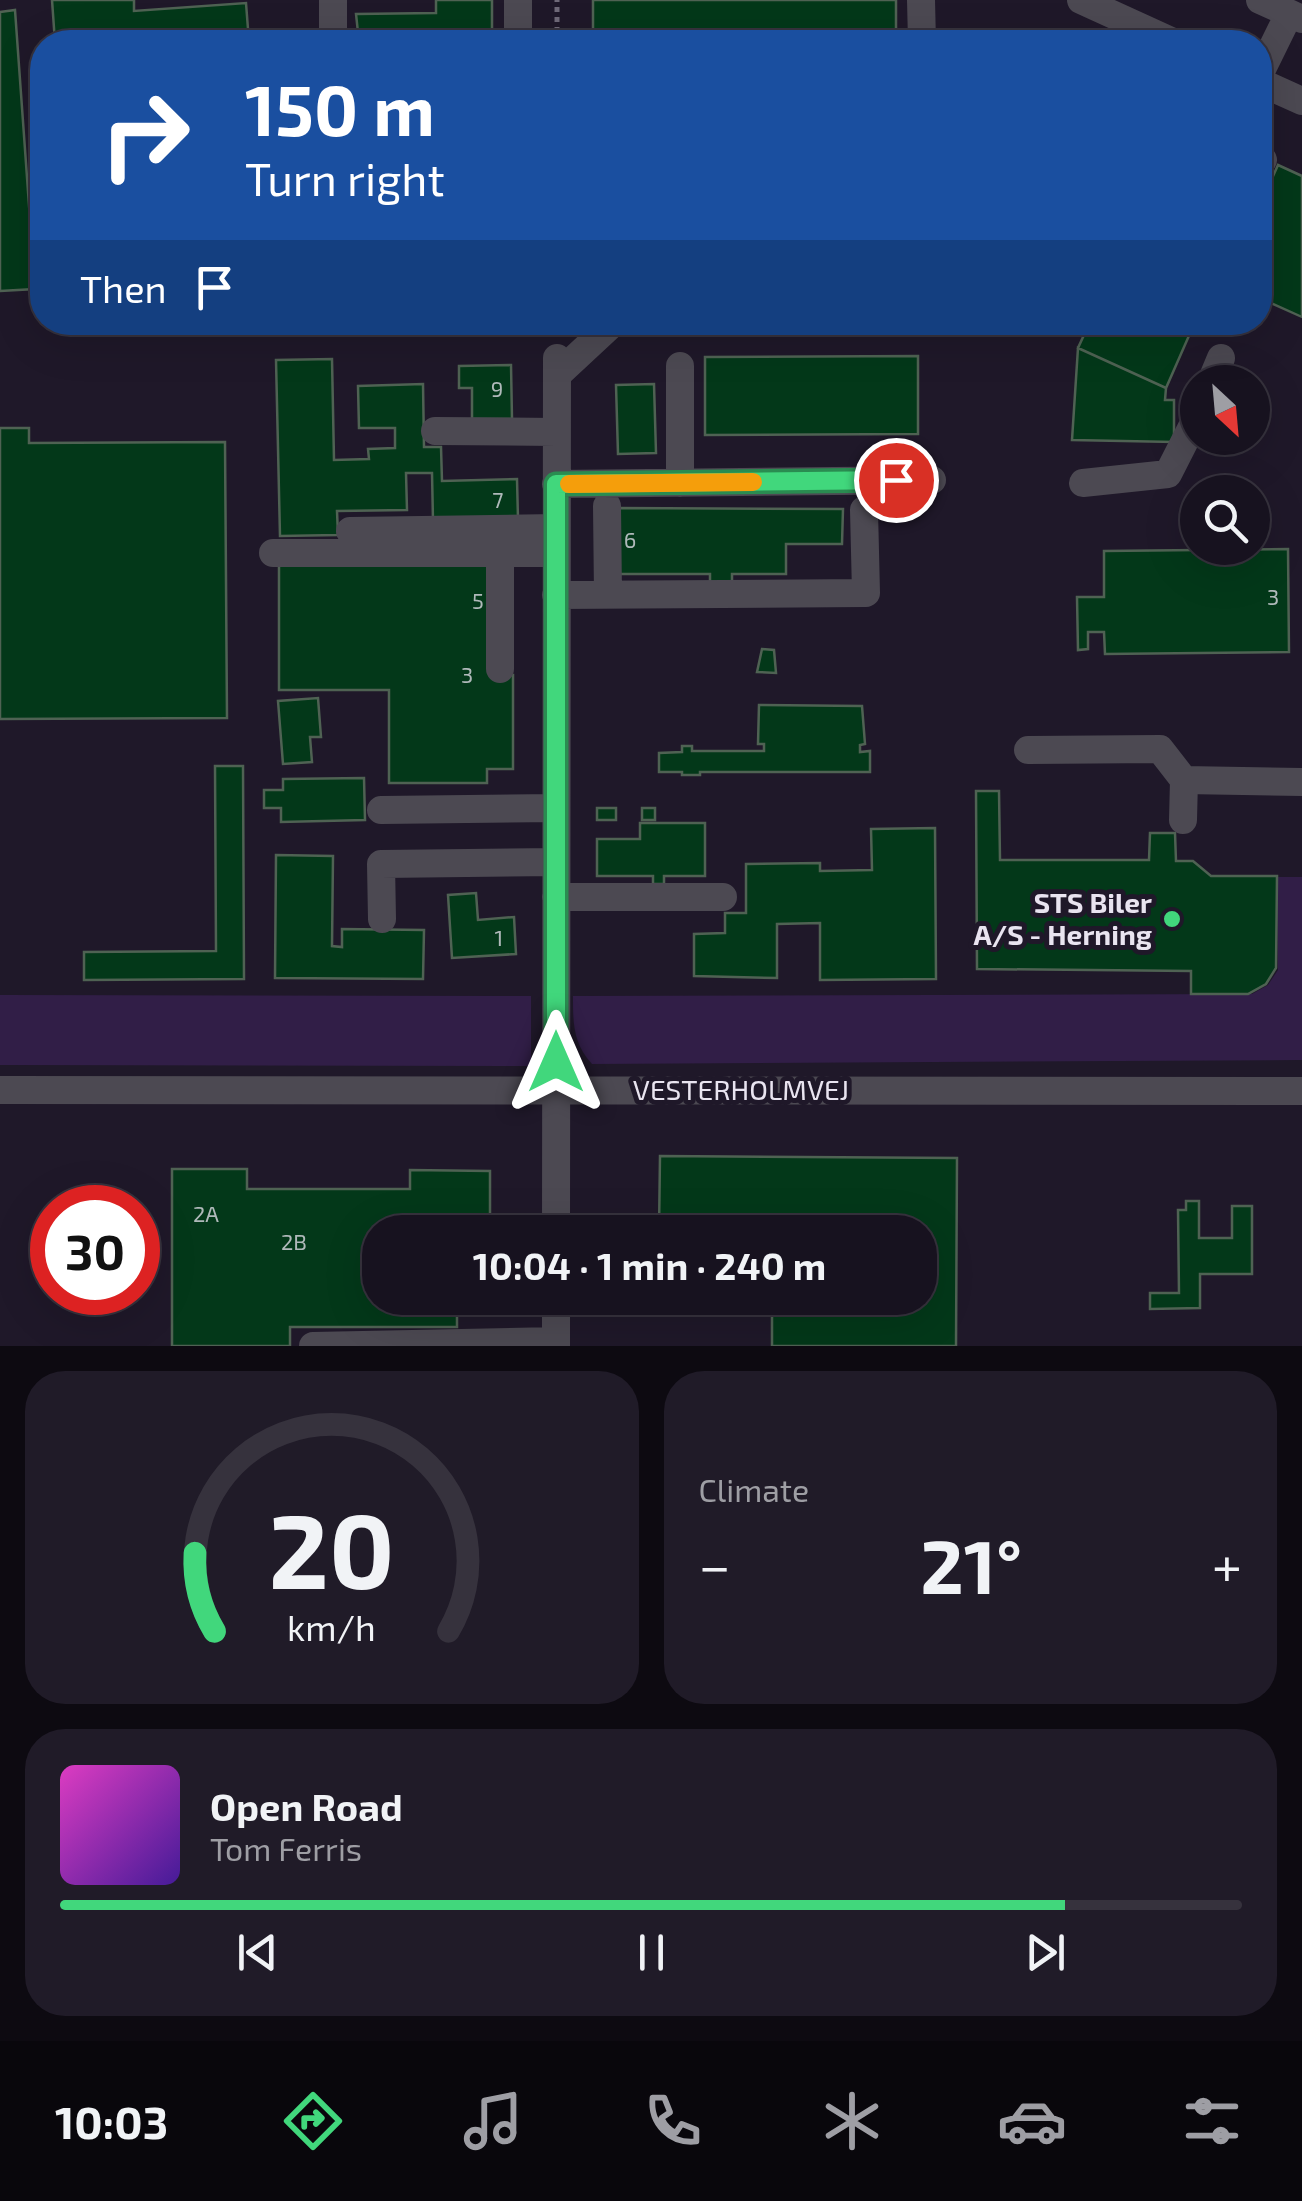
<!DOCTYPE html>
<meta charset="utf-8">
<style>
:root{--surface:#17121f;--page:#201b28;--text:#f1f3f6;--muted:#9e9ea4;--line:#36323d;--accent:#41d77c}
body{margin:0;font-family:"Exo 2",sans-serif;background:var(--page);color:var(--text);height:100vh;display:flex;flex-direction:column;font-size:38px;white-space:nowrap}
*{box-sizing:border-box;margin:0}
p{font-size:32px;color:var(--muted)}
.icon{flex:none;width:55px;height:55px;fill:none;stroke:currentColor;stroke-width:2;stroke-linecap:round;stroke-linejoin:round}
.map{position:relative;height:1346px;overflow:hidden}
.drawer{display:flex;flex-direction:column;gap:25px;padding:25px;background:#0d0a11;flex:1}
.drawer>*{flex:none}
.hud{position:absolute;left:30px;top:30px;width:1242px;height:305px;border-radius:40px;box-shadow:0 10px 40px #0002,0 0 0 2px var(--line);background:#1a4fa0;color:#fff;overflow:hidden}
.needle{width:65px;rotate:154deg}
.tools{position:absolute;left:1180px;top:365px;display:grid;gap:20px}
.tools a{display:grid;place-items:center;width:90px;height:90px;border-radius:50%;background:var(--surface);box-shadow:0 10px 40px #0002,0 0 0 2px var(--line);font-size:50px}
.speed{position:absolute;left:30px;top:1185px;display:flex;gap:20px;font-size:50px;font-weight:700;text-align:center}
.speed>*{display:grid;place-content:center;width:130px;height:130px;border-radius:50%;background:var(--surface);box-shadow:0 10px 40px #0002,0 0 0 2px var(--line);line-height:1}
.speed .limit{border:15px solid #d22;background:#fff;color:#111}
.pin{position:absolute;display:grid;place-items:center;width:85px;height:85px;color:#fff;margin:-42px;border:5px solid #fff;border-radius:50%;box-shadow:0 2px 10px #0007}
.me{position:absolute;width:110px;margin:-55px;rotate:0deg;stroke-linejoin:round;filter:drop-shadow(0 0 8px #0008)}
.turn{display:flex;align-items:center;gap:35px;height:210px;padding:0 50px;font-size:45px}
.turn .icon{width:130px;height:130px;stroke-width:2.5}
.turn b{display:block;font-size:70px;line-height:85px}
.then{display:flex;align-items:center;height:95px;padding:0 50px;background:#0003;gap:20px;font-size:38px}
.big{font-size:75px;font-weight:700;line-height:1.1}
.drawer .card{flex:1;display:flex;flex-direction:column;justify-content:center;gap:15px;min-width:0;padding:0 35px;border-radius:40px;background:var(--page)}
.drawer .dial{align-items:center;gap:0}
.dial svg{height:260px;overflow:visible;fill:none;stroke:var(--line);stroke-width:7;stroke-linecap:round;text-anchor:middle}
.dial text{fill:var(--text);stroke:none}
.song{display:flex;align-items:center;gap:30px}
.cover{width:120px;height:120px;border-radius:15px;background:linear-gradient(135deg,hsl(310 70% 55%),hsl(260 70% 35%))}
.played{height:10px;border-radius:5px;background:linear-gradient(90deg,var(--accent) 85%,var(--line) 85%)}
.keys{display:flex;justify-content:space-around;direction:ltr}
.heat{display:flex;justify-content:space-between;align-items:center;font-size:55px;direction:ltr}
.drawer .tiles{flex:1;display:grid;gap:25px;grid-template-columns:1fr 1fr}
.card:last-child{grid-column:span 2}
.trip{position:absolute;left:362px;top:1215px;width:575px;height:100px;border-radius:40px;background:var(--surface);box-shadow:0 10px 40px #0002,0 0 0 2px var(--line);font-weight:700;line-height:100px;text-align:center}
.tab-bar{display:flex;height:160px;justify-content:space-around;align-items:center;background:#09070c;color:var(--muted)}
.tab-bar .icon{width:70px;height:70px}
.tab-bar .current{color:var(--accent)}
.tab-bar b{font-size:45px;color:var(--text)}
.map>svg:first-child{display:block}
</style>
<div class="map">
<svg width="1302" height="1346" viewBox="0 0 1302 1346">
<rect width="100%" height="100%" fill="#1f1829"/>
<path fill="#311e47" d="M1277,877h25v183l-710,4c-19,-21 -19,-40 -19,-68l679,-2 16,-9 10,-15z
M0,995l531,1v70l-531,-1z"/>
<path fill="#033819" stroke="#4f6253" stroke-width="2.5" d="M52,0h82v11l112,-8 3,39h-194z
M436,0h56v42h-133l-3,-28 80,-1z
M593,0h303v42h-303z
M15,10l20,279 -35,2v-279z
M1278,165l24,11v141l-42,-19v-109l6,3z
M356,322h85v5l-85,1z
M1090,322h105l-29,66 -88,-40z
M1078,348l88,40 -1,12h9v42l-102,-2z
M918,356v78l-213,1v-78z
M332,359l2,101 35,-1 -1,-10 27,-1v-20h-36l-1,-42 65,-2 1,63h17l1,34 75,-2 1,40 -85,2 -1,-48h-26l1,37 -70,1 1,24 -58,1 -4,-176z
M511,365l1,54h-40v-31h-13v-22z
M654,384l2,69 -38,1 -2,-69z
M0,428h29v15l196,-1 2,276 -227,1z
M617,508l226,1 -1,35h-56v30h-54v8h-22v-8h-93z
M1288,549l1,103 -184,2 -1,-22h-16v17l-10,1 -1,-53h27v-46z
M491,562v113h22v94h-26v14h-98v-93h-110v-127z
M762,649l12,1 2,23 -19,-1z
M318,698l3,39h-11l2,25 -29,2 -5,-63z
M759,705l103,1 3,38 -5,1v7l10,-1v21h-170v3h-18v-3h-23v-19l23,-1v-6h10v5h72v-7h-6z
M215,766h28l1,213 -160,1v-28l132,-1z
M364,778l1,42 -84,2v-14h-17v-18h19v-11z
M976,791h23l1,69h149l1,-27h25l1,28h17l18,15h66l-1,92 -10,16 -18,10h-57v-23l-214,-2z
M597,808h19v12h-19z
M642,808h13v12h-13z
M640,823h65v53h-41v8h-11v-8h-56v-37h43z
M935,828l1,151 -116,1v-57l-43,1v54l-83,-2v-42l31,-1v-20h21v-49l74,-1v8l52,-1 -1,-41z
M276,855l57,1 -1,90 10,1v-18l82,1 -1,49 -148,-1z
M476,893l2,27 36,-3 2,37 -64,4 -4,-63z
M660,1156l297,2 -1,188h-184v-31h-47v-17h195v-66h-261z
M172,1169h75v20h163v-19l80,1v61h-110v66h86h-9v29h-167v19h-118z
M1186,1201h13v37h33v-32h20v68h-52v34l-50,1v-16h29l-1,-83h8z"/>
<g fill="none" stroke-linecap="round" stroke-linejoin="round">
<path stroke="#6f6978" stroke-width="5" stroke-dasharray="5 5" stroke-linecap="butt" d="M557,42v-42
M336,322v11l127,-3 29,-8"/>
<path stroke="#4c4952" stroke-width="28" d="M921,0l1,42
M1081,0l92,42
M1260,0l42,19
M333,42v-42
M518,42v-42
M1260,73l29,-59
M1260,82l42,19
M1260,158l3,2
M680,366v117
M557,375l57,-53
M1211,382l10,-24
M435,431l121,1
M1083,483l85,-9 30,-59
M556,484l376,-4
M607,506l1,88
M350,531l206,-3
M273,553h283
M556,595l310,-2 -2,-83
M500,669v-116
M1028,750l132,-1 24,31
M381,810l175,-2
M1183,820l1,-40 118,2
M556,897h167
M382,919l-1,-55 175,-2
M0,1090l1302,1
M556,1232l1,-874
M313,1346l243,-5
M556,1346v-48"/>
</g>
<g fill="none" stroke-linecap="round" stroke-linejoin="round">
<defs>
<path id="route" d="M556,1062v-578l340,-4"/>
</defs>
<use href="#route" stroke="#2a8c51" stroke-width="25"/>
<use href="#route" stroke="#41d77c" stroke-width="18"/>
<path stroke="#f59e0b" stroke-width="18" d="M569,484l184,-2"/>
</g>
<circle fill="#41d77c" stroke="#1f1829" stroke-width="4" cx="1172" cy="919" r="10"/>
<g text-anchor="middle" stroke-width="10" stroke-linejoin="round" paint-order="stroke">
<g font-size="22" fill="#b0b9ba">
<text x="497" y="397">9</text>
<text x="498" y="508">7</text>
<text x="630" y="548">6</text>
<text x="1273" y="605">3</text>
<text x="478" y="609">5</text>
<text x="467" y="683">3</text>
<text x="499" y="946">1</text>
<text x="206" y="1222">2A</text>
<text x="294" y="1250">2B</text>
</g>
<g font-size="28" font-weight="bold" fill="#e9e4f0" stroke="#1f1829" text-anchor="end">
<text x="1152" y="913">STS Biler<tspan x="1152" dy="32">A/S - Herning</tspan></text>
</g>
<g font-size="28" fill="#e9e4f0" stroke="#1f1829">
<text x="741" y="1100">VESTERHOLMVEJ</text>
</g>
</g>
</svg>
<div class="tools">
<a><svg class="needle" viewBox="-14 -14 28 28"><path d="M0-13l5 13h-10z" fill="#e53935"/><path d="M0 13l5-13h-10z" fill="#9e9ea4"/></svg></a>
<a><svg class="icon" aria-label="search" viewBox="0 0 24 24"><circle cx="10" cy="10" r="6"/><path d="M15 15l6 6"/></svg></a>
</div>
<div class="speed"><div class="limit">30</div></div>
<div class="pin" style="left:896px;top:480px;background:#d93025"><svg class="icon" aria-label="arrive" viewBox="0 0 24 24"><path d="M6 21V4h12l-3 4 3 4H6"/></svg></div>
<svg class="me" style="left:556px;top:1062px" viewBox="-20 -20 40 40"><path d="M0-17L14 15 0 8-14 15z" fill="#41d77c" stroke="#fff" stroke-width="4"/></svg>
<div class="trip">10:04 · 1 min · 240 m</div>
<div class="hud">
<div class="turn"><svg class="icon" aria-label="right" viewBox="0 0 24 24"><path d="M7 20v-9h11M14 6l5 5-5 5"/></svg><div><b>150 m</b>Turn right</div></div>
<div class="then">Then<svg class="icon" aria-label="arrive" viewBox="0 0 24 24"><path d="M6 21V4h12l-3 4 3 4H6"/></svg></div>
</div>
</div>
<section class="drawer">
<div class="tiles">
<div class="card dial"><svg viewBox="0 0 100 80">
<path d="M14 69A42 42 0 1 1 86 69"/>
<path d="M14 69A42 42 0 0 1 8 45" stroke="#41d77c"/>
<text x="50" y="56" font-size="32" font-weight="700">20</text>
<text x="50" y="72" font-size="11">km/h</text>
</svg></div>
<div class="card"><p>Climate</p>
<div class="heat"><a>−</a><b class="big">21°</b><a>+</a></div>
</div>
<div class="card">
<div class="song"><i class="cover"></i><div><b>Open Road</b><p>Tom Ferris</p></div></div>
<div class="played"></div>
<div class="keys"><svg class="icon" aria-label="previous" viewBox="0 0 24 24"><path d="M18 5L8 12l10 7zM5 5v14"/></svg><svg class="icon" aria-label="pause" viewBox="0 0 24 24"><path d="M8 5v14M16 5v14"/></svg><svg class="icon" aria-label="next" viewBox="0 0 24 24"><path d="M6 5l10 7-10 7zM19 5v14"/></svg></div>
</div>
</div>
</section>
<nav class="tab-bar">
<b>10:03</b>
<svg class="icon current" aria-label="directions" viewBox="0 0 24 24"><path d="M12 3l9 9-9 9-9-9zM9 14v-3h6M13 9l2 2-2 2"/></svg>
<svg class="icon" aria-label="music" viewBox="0 0 24 24"><path d="M9 18V5l10-2v13"/><circle cx="6" cy="18" r="3"/><circle cx="16" cy="16" r="3"/></svg>
<svg class="icon" aria-label="phone" viewBox="0 0 24 24"><path d="M5 4h4l2 5-3 2q2 4 5 5l2-3 5 2v4C11 20 4 13 5 4z"/></svg>
<svg class="icon" aria-label="climate" viewBox="0 0 24 24"><path d="M12 3v18M4 7l16 10M4 17L20 7"/></svg>
<svg class="icon" aria-label="car" viewBox="0 0 24 24"><path d="M5 17H2v-5l4-1 3-4h7l3 4 3 1v5h-3M9 17h6M6 11h13"/><circle cx="7" cy="17" r="2"/><circle cx="17" cy="17" r="2"/></svg>
<svg class="icon" aria-label="filters" viewBox="0 0 24 24"><path d="M4 7h16M4 17h16"/><circle cx="9" cy="7" r="2"/><circle cx="15" cy="17" r="2"/></svg>
</nav>
